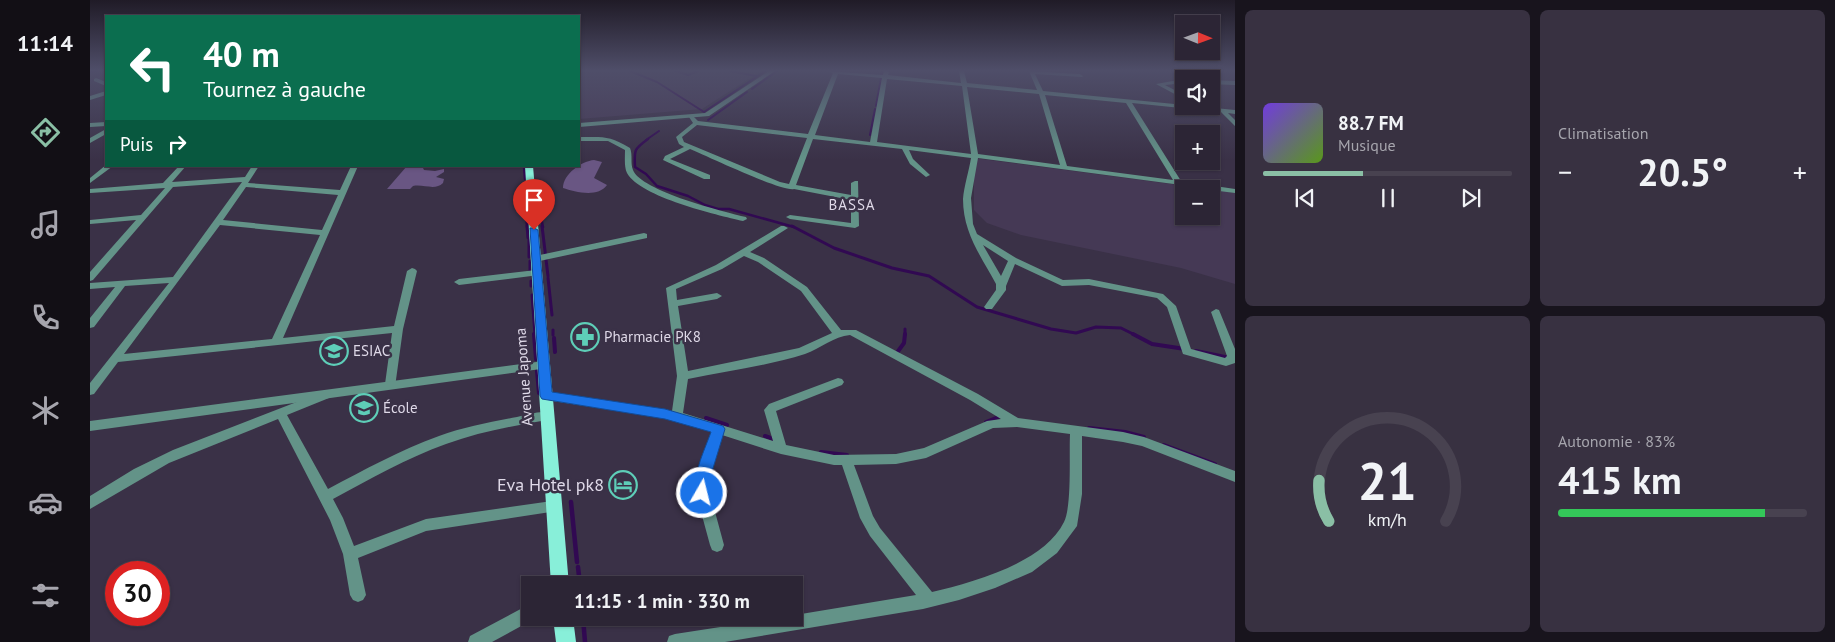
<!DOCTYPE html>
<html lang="fr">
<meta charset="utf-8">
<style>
:root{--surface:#2c2535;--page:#383141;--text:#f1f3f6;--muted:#a6a5ad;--line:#484250;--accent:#8abfa5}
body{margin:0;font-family:"PT Sans",sans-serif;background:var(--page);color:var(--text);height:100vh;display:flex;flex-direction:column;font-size:19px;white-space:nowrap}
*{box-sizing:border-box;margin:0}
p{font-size:16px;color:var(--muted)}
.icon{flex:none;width:28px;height:28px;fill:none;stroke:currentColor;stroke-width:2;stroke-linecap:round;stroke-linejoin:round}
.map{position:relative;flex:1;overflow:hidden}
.sheet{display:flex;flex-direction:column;gap:10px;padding:10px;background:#18141d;width:600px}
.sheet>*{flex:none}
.guide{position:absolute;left:15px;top:15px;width:475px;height:152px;border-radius:0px;box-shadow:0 1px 4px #0004,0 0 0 1px var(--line);background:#0b6e4f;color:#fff;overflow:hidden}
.needle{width:32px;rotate:91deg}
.controls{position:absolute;left:1085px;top:15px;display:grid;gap:10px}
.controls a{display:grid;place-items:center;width:45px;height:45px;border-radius:0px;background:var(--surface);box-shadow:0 1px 4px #0004,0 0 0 1px var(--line);font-size:25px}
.speed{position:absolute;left:15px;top:561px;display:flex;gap:10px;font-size:25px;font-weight:700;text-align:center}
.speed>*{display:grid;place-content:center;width:65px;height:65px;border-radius:50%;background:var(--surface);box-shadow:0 1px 4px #0004,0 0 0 1px var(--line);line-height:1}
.speed .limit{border:8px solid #d22;background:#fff;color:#111}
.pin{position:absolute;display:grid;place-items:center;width:42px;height:42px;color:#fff;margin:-51px -21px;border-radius:50% 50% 50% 0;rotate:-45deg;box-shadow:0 0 5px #0007}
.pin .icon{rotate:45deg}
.me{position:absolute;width:55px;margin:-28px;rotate:8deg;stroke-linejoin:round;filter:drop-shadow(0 0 4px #0008)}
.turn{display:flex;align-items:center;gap:18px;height:105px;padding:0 15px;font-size:22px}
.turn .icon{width:65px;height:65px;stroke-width:2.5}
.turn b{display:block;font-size:35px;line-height:42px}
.then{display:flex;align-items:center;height:48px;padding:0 15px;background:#0003;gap:10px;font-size:19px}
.big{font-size:38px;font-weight:700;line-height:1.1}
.sheet .widget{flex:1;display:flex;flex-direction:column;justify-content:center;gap:8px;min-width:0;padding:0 18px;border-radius:8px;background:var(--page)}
.sheet .dial{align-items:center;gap:0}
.dial svg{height:130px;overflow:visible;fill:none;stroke:var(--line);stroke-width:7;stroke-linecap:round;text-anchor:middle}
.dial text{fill:var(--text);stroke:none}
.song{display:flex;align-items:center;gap:15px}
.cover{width:60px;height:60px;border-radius:8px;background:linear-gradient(135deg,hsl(260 70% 55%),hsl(90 70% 35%))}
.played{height:5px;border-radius:2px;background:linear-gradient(90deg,var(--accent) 40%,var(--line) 40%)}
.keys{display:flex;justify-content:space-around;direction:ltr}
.heat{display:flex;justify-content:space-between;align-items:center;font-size:28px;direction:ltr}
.charge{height:8px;border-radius:4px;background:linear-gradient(90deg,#34c759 83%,var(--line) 0)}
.sheet .tiles{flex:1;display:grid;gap:10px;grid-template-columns:repeat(2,1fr)}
.trip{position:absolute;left:431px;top:576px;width:282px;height:50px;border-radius:0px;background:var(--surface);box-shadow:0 1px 4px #0004,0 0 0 1px var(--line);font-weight:700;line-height:50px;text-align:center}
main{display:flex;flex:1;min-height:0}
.tab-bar{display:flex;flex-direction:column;width:90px;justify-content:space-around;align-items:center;background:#120f15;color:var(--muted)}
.tab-bar .icon{width:35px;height:35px}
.tab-bar .selected{color:var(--accent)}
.tab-bar b{font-size:22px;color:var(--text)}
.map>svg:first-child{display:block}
</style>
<main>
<nav class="tab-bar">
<b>11:14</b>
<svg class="icon selected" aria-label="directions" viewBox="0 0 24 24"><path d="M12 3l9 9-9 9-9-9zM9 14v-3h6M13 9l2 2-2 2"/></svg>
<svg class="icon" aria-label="music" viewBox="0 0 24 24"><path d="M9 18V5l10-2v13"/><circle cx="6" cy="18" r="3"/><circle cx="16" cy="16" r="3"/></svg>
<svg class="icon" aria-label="phone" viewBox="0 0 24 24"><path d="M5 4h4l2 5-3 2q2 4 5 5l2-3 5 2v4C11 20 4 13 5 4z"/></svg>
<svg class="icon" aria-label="climate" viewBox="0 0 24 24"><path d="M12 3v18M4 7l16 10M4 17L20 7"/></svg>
<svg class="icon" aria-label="car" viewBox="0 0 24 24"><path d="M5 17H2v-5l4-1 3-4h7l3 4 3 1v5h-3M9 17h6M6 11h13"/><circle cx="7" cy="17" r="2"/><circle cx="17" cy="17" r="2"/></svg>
<svg class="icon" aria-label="filters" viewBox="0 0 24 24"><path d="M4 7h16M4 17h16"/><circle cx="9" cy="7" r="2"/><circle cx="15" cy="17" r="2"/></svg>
</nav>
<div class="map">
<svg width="1145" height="642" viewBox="0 0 1145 642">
<rect width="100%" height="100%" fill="#3a3147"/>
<path fill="#453955" d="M489,71h182l-59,38 -123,10z
M884,158l235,31h-25v27h27v-27l24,4v91l-54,-16 -160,-33 -34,-12 -13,-13z"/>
<path fill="#695683" d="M504,160l8,2 -8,16 13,7c-9,13 -32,7 -44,3 0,-14 19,-27 31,-28z
M317,166h15l2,4 11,1 9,-2v3l-8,5 8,2 -1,4c-8,8 -19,1 -30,3l-3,3h-23z"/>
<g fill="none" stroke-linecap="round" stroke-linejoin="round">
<path stroke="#310952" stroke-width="2" d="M540,71l27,11 47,30 61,-41
M585,71h2
M640,71l26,5
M0,72l7,-1
M589,72l9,3 10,-4
M791,75l1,-4
M662,89l25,-18 -7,1
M786,106l5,-28
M618,120l39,-28
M780,135l5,-26
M556,140l13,-9"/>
<path stroke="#310952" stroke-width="2.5" d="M558,139c-14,10 -14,11 -13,28l11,7 11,12 31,10 17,9 13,4h11l65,18
M434,166l1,13
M435,186l1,21
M436,210l1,17
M452,220v-25h8
M452,222l1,5"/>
<path stroke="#310952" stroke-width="3" d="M437,226l1,12
M452,226l6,50
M702,226l42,22 58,20 37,8 48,31 74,22 25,4 20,-6 25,1 14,7
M439,240v17
M440,261v10
M458,278l4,37
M441,281v5
M442,295l3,40
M463,330v5
M815,335v-6"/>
<path stroke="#310952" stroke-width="4" d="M444,334l2,25
M1043,334l19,10 33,5
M464,338l1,14
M1106,351l39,8
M806,354l8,-11 1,-9
M447,371l2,22
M616,418l21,7
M896,422l15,-6
M999,428l36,4 19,5
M675,436l11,4
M1074,445l51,19
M731,452l26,3"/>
<path stroke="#310952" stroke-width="4.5" d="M481,502l6,60
M488,567l2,18
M493,618l2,24"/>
<path fill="#639388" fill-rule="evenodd" d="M736,71l57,4 1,-4h3l2,1 -1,3 73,8 -2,-12h5l3,12 70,7 -8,-19 51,3 3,2 -1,1 -47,-3 8,17 192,19v4l-7,-1 7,7v6l-14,-14 -89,-9 49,78 54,8v4l-24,-3v-1l-233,-31 -7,40 2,26 4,10 39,24 47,22 26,-1 74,15 13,12 15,43 34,9 2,-2 -16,-44 5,-3 3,1 16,39v14l-9,3 -43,-12 -16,-47 -10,-9 -68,-13 -27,1 -47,-22 -9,22v4l-14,19h-6l-2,-2 12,-17v-6c-15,-28 -33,-51 -33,-85 1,-13 6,-28 8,-41l-62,-8 4,9 17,16 -4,2 -16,-13 -8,-15 -89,-10 -17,46 55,10v-12l4,-2h3l1,45 -4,2 -65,-9 -4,-2 4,-2 61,8v-23l-57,-11c-12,3 -87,-33 -104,-40l-20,10 40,16v4h-6l-41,-19 2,-4 19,-9 -5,-3 -3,-7 17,-14 -4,-6 3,-2 6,6 110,13 25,-61zM748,74l44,4 -12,64 -55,-7zM797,79l75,7 9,68 -94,-12zM877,87l72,7 21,71 -82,-11zM955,95l81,8 47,77 -106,-14zM607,125l110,13 -18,46 -9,-2 -96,-40 -2,-5zM893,245l25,16 -7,15z
M6,78l10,4v4l-12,-5v-2z
M1094,79v4l-19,2 19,10v4l-28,-15z
M1121,80l24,1v4l-24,-1z
M16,122v4l-16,1v-4z
M16,129v5l-16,9v-5z
M489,137c24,0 30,-2 51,11 3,7 0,15 3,22 8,21 91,42 113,47l1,2 -4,2c-26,-6 -103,-24 -116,-48 -3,-6 -2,-16 -2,-23l-17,-9h-29z
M16,165l7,1 -23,17v-5z
M89,166h7l-14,16 73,-5 7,-11h7l-11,17 92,7 11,-24h7l-75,172 111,-12 13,-55 5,-3 3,1 2,2 -14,58 -8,58h-8l-2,-3 7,-51 -274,29 -24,32 -4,1v-12l79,-100 -44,3 -31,41 -4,1v-10l25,-31 -25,2v-6l83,-6 69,-95 -69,5 -80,93 -3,1v-9l46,-52 -46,4v-4l51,-5 24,-27 -75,5v-4l73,-6zM156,187l92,8 -16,35 -99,-10zM130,225l100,10 -48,104 -148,15z
M691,226h3l4,2 -38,24 14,6 43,29 34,43h15l122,64 40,24 105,14 21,5 91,34v11l-93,-36 -19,-4 -41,-6v58l-5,32 -20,27 -25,19 -37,16 -36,12 -36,9 -198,33h-58l2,-6 6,-2 104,-16h16v-3l121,-20 -46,-59 -10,-18 -18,-53h-8l-53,-11 -59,-19 -14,51 16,59 -2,5 -5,2 -5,-2 -2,-5 -16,-59 17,-54 -34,-12 -131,-20 -4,-1 -2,-3 2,-3 4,-1 126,19 5,-35 -11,-88 50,-23zM654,256l14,6 43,29 31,42 -33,15 -111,23 -10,-65 39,-7 5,-3 -5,-3 -40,7 -1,-11 46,-20zM760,335l120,65 31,19 -14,2 -63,27 -28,6 -62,1 -48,-10 -10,-34 66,-26 2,-3 -2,-3 -4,-1 -69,26 -5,6 9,31 -90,-28 5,-34c39,-8 79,-13 117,-25 15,-5 29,-18 45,-19zM927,427l53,7c-1,20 2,72 -6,88 -20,41 -91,60 -132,70l-52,-64 -7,-12 -19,-51 42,-1 30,-6 67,-30z
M554,233l3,1v4l-112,24 -4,-3 4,-3z
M446,270l5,3 -2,2 -80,10 -5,-3 5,-3z
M235,391l4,1 2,3 -2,3 -42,17 41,74c36,-19 72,-39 111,-53 25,-9 52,-14 78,-19 10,-2 24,-7 34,-4l2,3 -2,3 -4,1c-34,6 -68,12 -101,24 -39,14 -76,35 -113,55l10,19 11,28 72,-27 126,-18 5,2 2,4 -2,4 -131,20 -68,27 8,37 -3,5 -5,2 -5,-2 -3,-5 -7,-41 -13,-34 -52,-101 -109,44 -79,46v-13l44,-27 39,-19z
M440,604v14h6l-44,24h-24l2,-6z"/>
<path fill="#639388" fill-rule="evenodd" d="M679,71h6l-66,45 -130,11v-4l126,-10z
M16,91v4l-16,5v-4z
M454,361l4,1 1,3 -1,3 -458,63v-10z"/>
<path fill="#88efd9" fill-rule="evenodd" d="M435,166h8l36,419h-18z
M463,618h20l3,24h-20z"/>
</g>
<linearGradient id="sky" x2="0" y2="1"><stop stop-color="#201b27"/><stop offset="0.44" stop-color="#4f4e69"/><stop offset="1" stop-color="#4f4e69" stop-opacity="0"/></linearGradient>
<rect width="1145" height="160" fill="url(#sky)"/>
<path fill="#1a73e8" stroke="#114b97" d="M440,228h4l4,2 14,162 113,17 58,17 2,3 -15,49v15l-2,5 -6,2 -5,-2c-8,-16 8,-49 14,-66l-46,-13 -123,-20 -2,-3z"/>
<defs>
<symbol id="pharmacy-ring" viewBox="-11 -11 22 22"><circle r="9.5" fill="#3a3147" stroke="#5eceb8" stroke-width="1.5"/><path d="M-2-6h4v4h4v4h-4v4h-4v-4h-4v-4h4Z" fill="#5eceb8"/></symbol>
<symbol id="school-ring" viewBox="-11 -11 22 22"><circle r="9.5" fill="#3a3147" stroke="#5eceb8" stroke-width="1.5"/><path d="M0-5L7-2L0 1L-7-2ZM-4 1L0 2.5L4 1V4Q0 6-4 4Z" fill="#5eceb8"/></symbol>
<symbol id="hotel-ring" viewBox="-11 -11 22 22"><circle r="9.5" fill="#3a3147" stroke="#5eceb8" stroke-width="1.5"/><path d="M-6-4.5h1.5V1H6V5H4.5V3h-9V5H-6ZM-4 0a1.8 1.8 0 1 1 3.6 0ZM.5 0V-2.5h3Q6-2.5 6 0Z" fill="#5eceb8"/></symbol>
</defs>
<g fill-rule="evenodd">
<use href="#pharmacy-ring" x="479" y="321" width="32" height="32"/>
<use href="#school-ring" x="228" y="335" width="32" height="32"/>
<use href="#school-ring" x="258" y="392" width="32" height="32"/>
<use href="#hotel-ring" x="517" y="469" width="32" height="32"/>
</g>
<g text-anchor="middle" stroke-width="5" stroke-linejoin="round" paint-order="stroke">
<g font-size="15" letter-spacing="1" fill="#dfd9e8" stroke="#3a3147">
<text x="762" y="210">BASSA</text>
</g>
<g font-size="15" fill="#dfd9e8" stroke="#3a3147" text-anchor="start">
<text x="514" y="342">Pharmacie PK8</text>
<text x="263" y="356">ESIAC</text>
<text x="293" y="413">École</text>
</g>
<g font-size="15" fill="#dfd9e8" stroke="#3a3147">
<text transform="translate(434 377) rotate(-94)" y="5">Avenue Japoma</text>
</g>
<g font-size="18" fill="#dfd9e8" stroke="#3a3147" text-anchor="end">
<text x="514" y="491">Eva Hotel pk8</text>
</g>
</g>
</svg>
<div class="controls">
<a><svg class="needle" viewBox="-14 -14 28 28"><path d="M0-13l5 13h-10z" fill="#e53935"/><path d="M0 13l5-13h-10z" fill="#a6a5ad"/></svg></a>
<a><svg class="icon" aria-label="sound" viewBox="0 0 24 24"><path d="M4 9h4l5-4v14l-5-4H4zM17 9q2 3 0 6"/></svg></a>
<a>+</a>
<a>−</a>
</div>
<div class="speed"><div class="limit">30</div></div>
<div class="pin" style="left:444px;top:230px;background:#d93025"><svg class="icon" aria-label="arrive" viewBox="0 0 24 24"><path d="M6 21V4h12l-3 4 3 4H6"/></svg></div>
<svg class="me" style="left:612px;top:493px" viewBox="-20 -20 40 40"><circle r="17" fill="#1a73e8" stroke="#fff" stroke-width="3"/><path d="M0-11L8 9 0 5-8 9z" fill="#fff"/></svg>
<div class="trip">11:15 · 1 min · 330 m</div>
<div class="guide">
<div class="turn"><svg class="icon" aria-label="left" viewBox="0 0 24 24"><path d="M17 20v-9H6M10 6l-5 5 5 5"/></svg><div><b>40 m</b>Tournez à gauche</div></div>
<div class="then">Puis<svg class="icon" aria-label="right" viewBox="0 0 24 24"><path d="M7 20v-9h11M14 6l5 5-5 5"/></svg></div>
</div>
</div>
<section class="sheet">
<div class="tiles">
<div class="widget">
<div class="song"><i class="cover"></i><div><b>88.7 FM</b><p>Musique</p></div></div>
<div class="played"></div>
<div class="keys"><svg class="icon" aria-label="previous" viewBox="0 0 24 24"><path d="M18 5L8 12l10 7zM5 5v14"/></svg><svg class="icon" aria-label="pause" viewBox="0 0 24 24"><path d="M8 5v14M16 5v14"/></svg><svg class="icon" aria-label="next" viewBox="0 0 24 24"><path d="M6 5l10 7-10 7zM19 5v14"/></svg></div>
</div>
<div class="widget"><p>Climatisation</p>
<div class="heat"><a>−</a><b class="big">20.5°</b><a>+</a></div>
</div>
<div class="widget dial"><svg viewBox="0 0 100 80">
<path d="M14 69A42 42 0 1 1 86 69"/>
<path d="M14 69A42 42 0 0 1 8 44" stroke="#8abfa5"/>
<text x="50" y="56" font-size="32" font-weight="700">21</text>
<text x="50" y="72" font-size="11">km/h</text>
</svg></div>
<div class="widget"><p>Autonomie · 83%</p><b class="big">415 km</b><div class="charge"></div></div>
</div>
</section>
</main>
